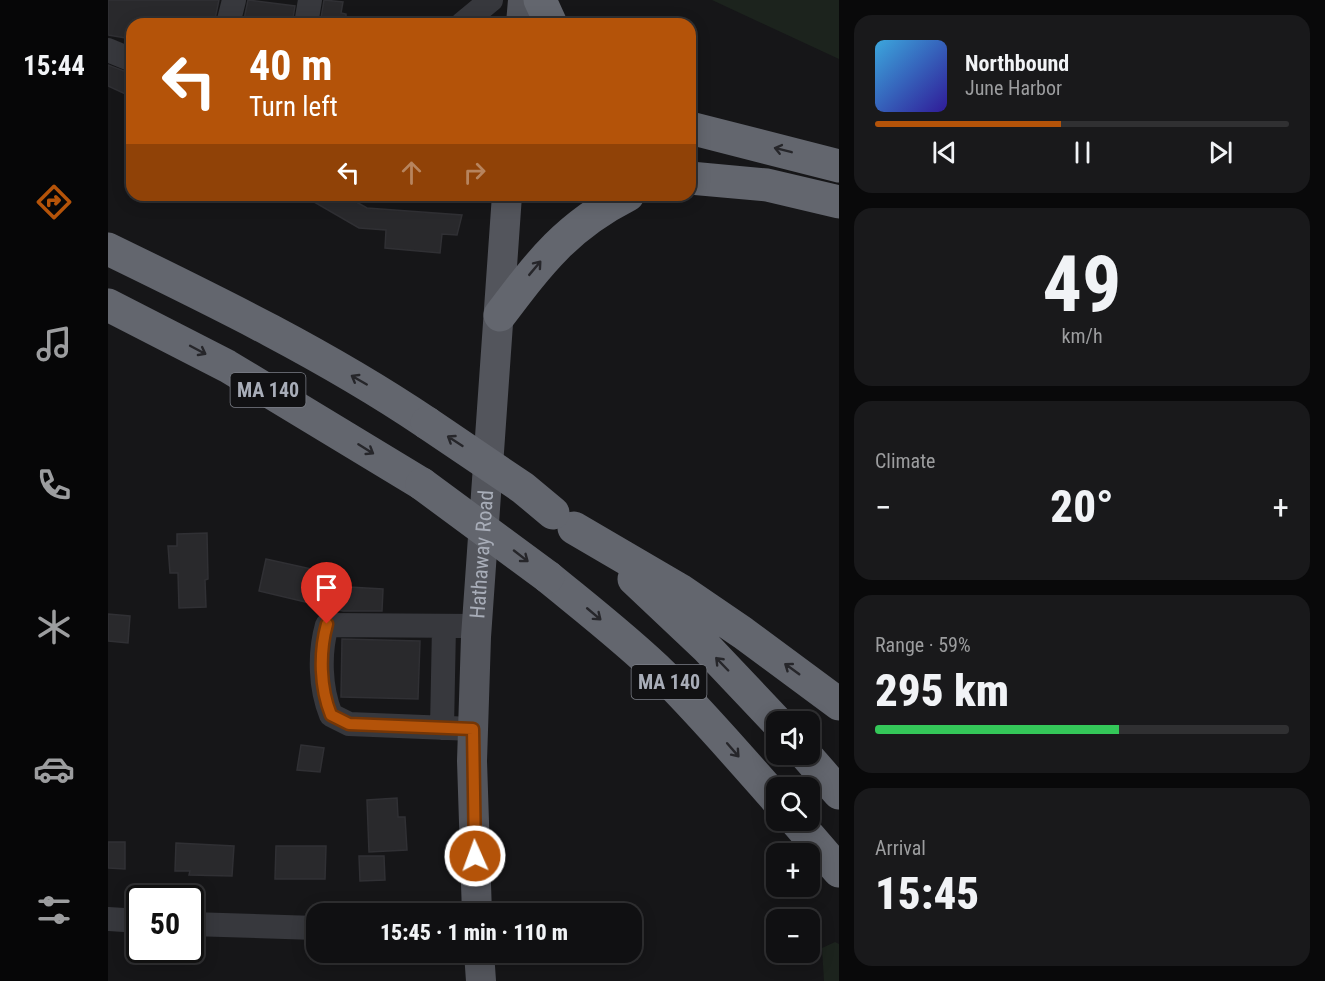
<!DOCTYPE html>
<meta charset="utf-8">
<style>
:root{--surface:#101012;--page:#19191b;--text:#f1f3f6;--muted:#9c9d9f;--line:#303032;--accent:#b45309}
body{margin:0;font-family:"Roboto Condensed",sans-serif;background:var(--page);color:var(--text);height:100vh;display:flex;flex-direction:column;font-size:22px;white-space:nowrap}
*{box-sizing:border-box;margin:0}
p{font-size:20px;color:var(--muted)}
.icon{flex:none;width:33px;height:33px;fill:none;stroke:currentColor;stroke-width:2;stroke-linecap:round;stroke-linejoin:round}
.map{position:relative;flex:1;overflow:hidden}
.drawer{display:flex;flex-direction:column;gap:15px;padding:15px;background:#09090a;width:486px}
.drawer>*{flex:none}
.banner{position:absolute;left:18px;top:18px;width:570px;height:183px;border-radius:18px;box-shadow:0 3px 15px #0003,0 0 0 2px var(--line);background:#b45309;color:#fff;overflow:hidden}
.tools{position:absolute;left:658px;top:711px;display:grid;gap:12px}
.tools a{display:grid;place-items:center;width:54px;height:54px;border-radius:12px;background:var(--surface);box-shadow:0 3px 15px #0003,0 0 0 2px var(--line);font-size:30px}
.speed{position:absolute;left:18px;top:885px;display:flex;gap:12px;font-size:30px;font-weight:700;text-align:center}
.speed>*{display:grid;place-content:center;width:78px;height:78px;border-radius:50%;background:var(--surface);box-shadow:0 3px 15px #0003,0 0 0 2px var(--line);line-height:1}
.speed .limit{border:3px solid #111;border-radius:9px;background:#fff;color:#111}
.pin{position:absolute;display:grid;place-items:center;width:51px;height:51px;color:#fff;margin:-62px -26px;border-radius:50% 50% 50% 0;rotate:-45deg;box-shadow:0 0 6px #0007}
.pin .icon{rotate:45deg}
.me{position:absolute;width:66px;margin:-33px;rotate:358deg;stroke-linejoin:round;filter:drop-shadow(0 0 4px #0008)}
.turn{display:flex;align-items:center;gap:21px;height:126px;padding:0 24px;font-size:27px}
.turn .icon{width:78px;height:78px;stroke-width:2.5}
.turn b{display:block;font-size:42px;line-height:51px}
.lanes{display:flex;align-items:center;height:57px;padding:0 24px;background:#0003;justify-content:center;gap:30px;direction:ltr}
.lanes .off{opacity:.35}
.big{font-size:45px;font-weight:800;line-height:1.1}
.drawer .tile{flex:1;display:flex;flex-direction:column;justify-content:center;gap:9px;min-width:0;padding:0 21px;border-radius:18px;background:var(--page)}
.drawer .dial{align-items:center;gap:0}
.dial b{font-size:78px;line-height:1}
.song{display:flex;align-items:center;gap:18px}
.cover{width:72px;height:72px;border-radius:9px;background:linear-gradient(135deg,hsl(200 70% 55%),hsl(250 70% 35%))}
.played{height:6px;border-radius:3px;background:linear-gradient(90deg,var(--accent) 45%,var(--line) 45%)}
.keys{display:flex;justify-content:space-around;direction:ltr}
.heat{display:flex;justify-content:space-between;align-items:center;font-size:33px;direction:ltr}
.charge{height:9px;border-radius:4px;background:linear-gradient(90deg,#34c759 59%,var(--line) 0)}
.trip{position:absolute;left:198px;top:903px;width:336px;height:60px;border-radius:18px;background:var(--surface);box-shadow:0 3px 15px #0003,0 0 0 2px var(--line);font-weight:800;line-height:60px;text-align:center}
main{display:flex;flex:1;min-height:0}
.tab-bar{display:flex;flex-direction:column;width:108px;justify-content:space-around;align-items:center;background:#060607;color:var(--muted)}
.tab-bar .icon{width:42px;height:42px}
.tab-bar .selected{color:var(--accent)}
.tab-bar b{font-size:27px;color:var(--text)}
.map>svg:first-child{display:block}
</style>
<main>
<nav class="tab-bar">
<b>15:44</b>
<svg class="icon selected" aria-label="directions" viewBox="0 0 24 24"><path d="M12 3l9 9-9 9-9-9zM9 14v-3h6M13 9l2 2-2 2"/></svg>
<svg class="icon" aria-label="music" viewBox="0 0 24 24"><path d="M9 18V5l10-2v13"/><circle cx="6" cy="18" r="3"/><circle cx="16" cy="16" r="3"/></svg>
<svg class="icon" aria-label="phone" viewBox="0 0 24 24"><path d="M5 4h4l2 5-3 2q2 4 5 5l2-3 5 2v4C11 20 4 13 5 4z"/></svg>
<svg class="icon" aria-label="climate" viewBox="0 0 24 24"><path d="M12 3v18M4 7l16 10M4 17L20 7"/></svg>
<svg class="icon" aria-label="car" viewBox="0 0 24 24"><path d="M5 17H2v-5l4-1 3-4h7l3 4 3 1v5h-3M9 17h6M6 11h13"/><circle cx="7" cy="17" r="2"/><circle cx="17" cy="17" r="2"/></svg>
<svg class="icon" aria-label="filters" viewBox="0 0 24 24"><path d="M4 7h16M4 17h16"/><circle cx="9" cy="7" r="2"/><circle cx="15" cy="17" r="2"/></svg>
</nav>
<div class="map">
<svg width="731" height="981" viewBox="0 0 731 981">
<rect width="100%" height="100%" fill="#161618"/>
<path fill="#1c231d" d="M604,0h127v59z
M727,942l4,2v37h-15l-2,-33z"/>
<path fill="#29292c" stroke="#303034" stroke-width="1.5" d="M0,0h111l-5,24h-82v15l-24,-4z
M140,0l47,6 -3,18h-49z
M216,0l19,2 -2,11 5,1v10h-26z
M0,65l24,9v23l-24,-11z
M194,195h42l23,13 95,7 -5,20 -15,-1 -2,19 -55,-5 1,-18 -27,-2z
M99,533l1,46 -3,1 1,27 -27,1 -1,-35h-8l-2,-27h9v-12z
M158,559l50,11 -2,6 36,8 -1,3 34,2 -1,22h-39l-84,-20z
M0,614l22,2 -2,27 -20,-2z
M234,639l78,2 -2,58 -77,-2z
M193,745l23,3 -4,24 -23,-2z
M289,798l1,19h7l2,33 -38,2 -2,-52z
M0,842h17v27l-17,-1z
M68,843l58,3 -2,30 -43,-1 1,-4h-15z
M168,846h50l-1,33h-50z
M251,856h25l1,24 -25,1z"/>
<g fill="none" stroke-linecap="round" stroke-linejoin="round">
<path stroke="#37383d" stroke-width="24" d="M120,24l6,-24
M198,24l4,-24
M354,24l29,-24
M0,50l24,10
M334,728l2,-102
M365,729l-124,-5 -18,-9c-11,-27 -12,-62 -4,-90l149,1
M0,919l32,2
M82,924l126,4"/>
<g stroke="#53555c" stroke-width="30">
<path d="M413,24l2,-24"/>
<path id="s1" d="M369,914l-5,-153 4,-124 31,-442"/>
<path d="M371,952l2,29"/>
</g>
<path stroke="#63666e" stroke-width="33" d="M432,0l11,24
M582,128l149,38
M582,178l77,7 72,17
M0,249c109,53 218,106 319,174
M0,305l119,61 195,118
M392,315c40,-53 67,-89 128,-120
M466,528l106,62 63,43 96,71
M440,577c39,32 79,63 115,98 40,40 77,83 114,125
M526,579l72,68 71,75
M697,754l34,39
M687,820l44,51"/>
<path stroke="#63666e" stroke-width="33" d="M319,423l96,65 30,25
M314,484l126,93"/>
</g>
<defs><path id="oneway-shaft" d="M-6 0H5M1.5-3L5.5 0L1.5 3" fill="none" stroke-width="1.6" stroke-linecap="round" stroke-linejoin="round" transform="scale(1.5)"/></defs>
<g stroke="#26262a">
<use href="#oneway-shaft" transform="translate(675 150) rotate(-166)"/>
<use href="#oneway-shaft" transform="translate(427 268) rotate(-50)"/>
<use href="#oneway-shaft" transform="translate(90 350) rotate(28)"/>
<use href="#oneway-shaft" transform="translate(251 380) rotate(-150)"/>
<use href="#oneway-shaft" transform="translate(347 441) rotate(-147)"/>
<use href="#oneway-shaft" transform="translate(258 449) rotate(32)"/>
<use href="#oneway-shaft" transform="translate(413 556) rotate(38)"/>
<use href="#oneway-shaft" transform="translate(486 614) rotate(40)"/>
<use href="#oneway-shaft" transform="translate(614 664) rotate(-134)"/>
<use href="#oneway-shaft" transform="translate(684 669) rotate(-144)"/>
<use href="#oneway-shaft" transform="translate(625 750) rotate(49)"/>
</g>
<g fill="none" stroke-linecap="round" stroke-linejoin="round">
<defs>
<path id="route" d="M219,624c-8,29 -7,64 4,91l18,9 124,5 2,127"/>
</defs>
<use href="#route" stroke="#753606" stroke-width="15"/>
<use href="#route" stroke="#b45309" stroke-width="10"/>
</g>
<g text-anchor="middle" stroke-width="6" stroke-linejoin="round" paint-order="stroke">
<g fill="#111113" stroke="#7b7e86" stroke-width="1.5">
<rect x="122.5" y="373" width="75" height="34" rx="4.5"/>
<rect x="523.5" y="665" width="75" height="34" rx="4.5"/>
</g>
<g font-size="20" font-weight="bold" fill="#a8adb8">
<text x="160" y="397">MA 140</text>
<text x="561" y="689">MA 140</text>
</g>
<g font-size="21" fill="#a8adb8" stroke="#111113">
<text dy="7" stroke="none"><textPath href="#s1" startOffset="360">Hathaway Road</textPath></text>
</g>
</g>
</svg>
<div class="tools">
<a><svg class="icon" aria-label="sound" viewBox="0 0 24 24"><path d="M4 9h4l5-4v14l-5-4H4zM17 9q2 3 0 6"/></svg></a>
<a><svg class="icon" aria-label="search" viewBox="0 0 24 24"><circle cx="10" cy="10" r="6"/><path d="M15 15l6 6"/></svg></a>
<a>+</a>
<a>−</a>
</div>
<div class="speed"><div class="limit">50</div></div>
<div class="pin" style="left:219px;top:624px;background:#d93025"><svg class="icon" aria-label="arrive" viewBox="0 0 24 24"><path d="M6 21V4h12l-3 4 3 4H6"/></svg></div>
<svg class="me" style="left:367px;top:856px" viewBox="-20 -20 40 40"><circle r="17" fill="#b45309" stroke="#fff" stroke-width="3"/><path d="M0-11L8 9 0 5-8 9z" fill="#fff"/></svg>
<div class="trip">15:45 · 1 min · 110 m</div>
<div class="banner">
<div class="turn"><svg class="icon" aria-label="left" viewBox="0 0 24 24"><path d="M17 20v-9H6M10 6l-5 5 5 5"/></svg><div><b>40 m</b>Turn left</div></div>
<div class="lanes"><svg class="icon" aria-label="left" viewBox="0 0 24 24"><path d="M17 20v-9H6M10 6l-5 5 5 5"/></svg><svg class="icon off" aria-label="ahead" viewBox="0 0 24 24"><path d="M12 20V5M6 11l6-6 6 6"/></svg><svg class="icon off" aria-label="right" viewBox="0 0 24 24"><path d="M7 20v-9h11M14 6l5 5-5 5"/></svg></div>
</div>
</div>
<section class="drawer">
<div class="tile">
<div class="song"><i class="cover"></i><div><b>Northbound</b><p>June Harbor</p></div></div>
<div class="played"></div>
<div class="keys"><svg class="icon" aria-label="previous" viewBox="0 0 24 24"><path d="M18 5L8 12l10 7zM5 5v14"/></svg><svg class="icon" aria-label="pause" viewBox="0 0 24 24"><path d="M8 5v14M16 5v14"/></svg><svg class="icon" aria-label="next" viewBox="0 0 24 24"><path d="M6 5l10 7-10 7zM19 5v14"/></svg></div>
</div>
<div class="tile dial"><b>49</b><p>km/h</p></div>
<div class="tile"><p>Climate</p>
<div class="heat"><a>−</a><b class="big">20°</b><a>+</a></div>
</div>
<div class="tile"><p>Range · 59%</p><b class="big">295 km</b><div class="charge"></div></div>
<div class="tile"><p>Arrival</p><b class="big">15:45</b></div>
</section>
</main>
